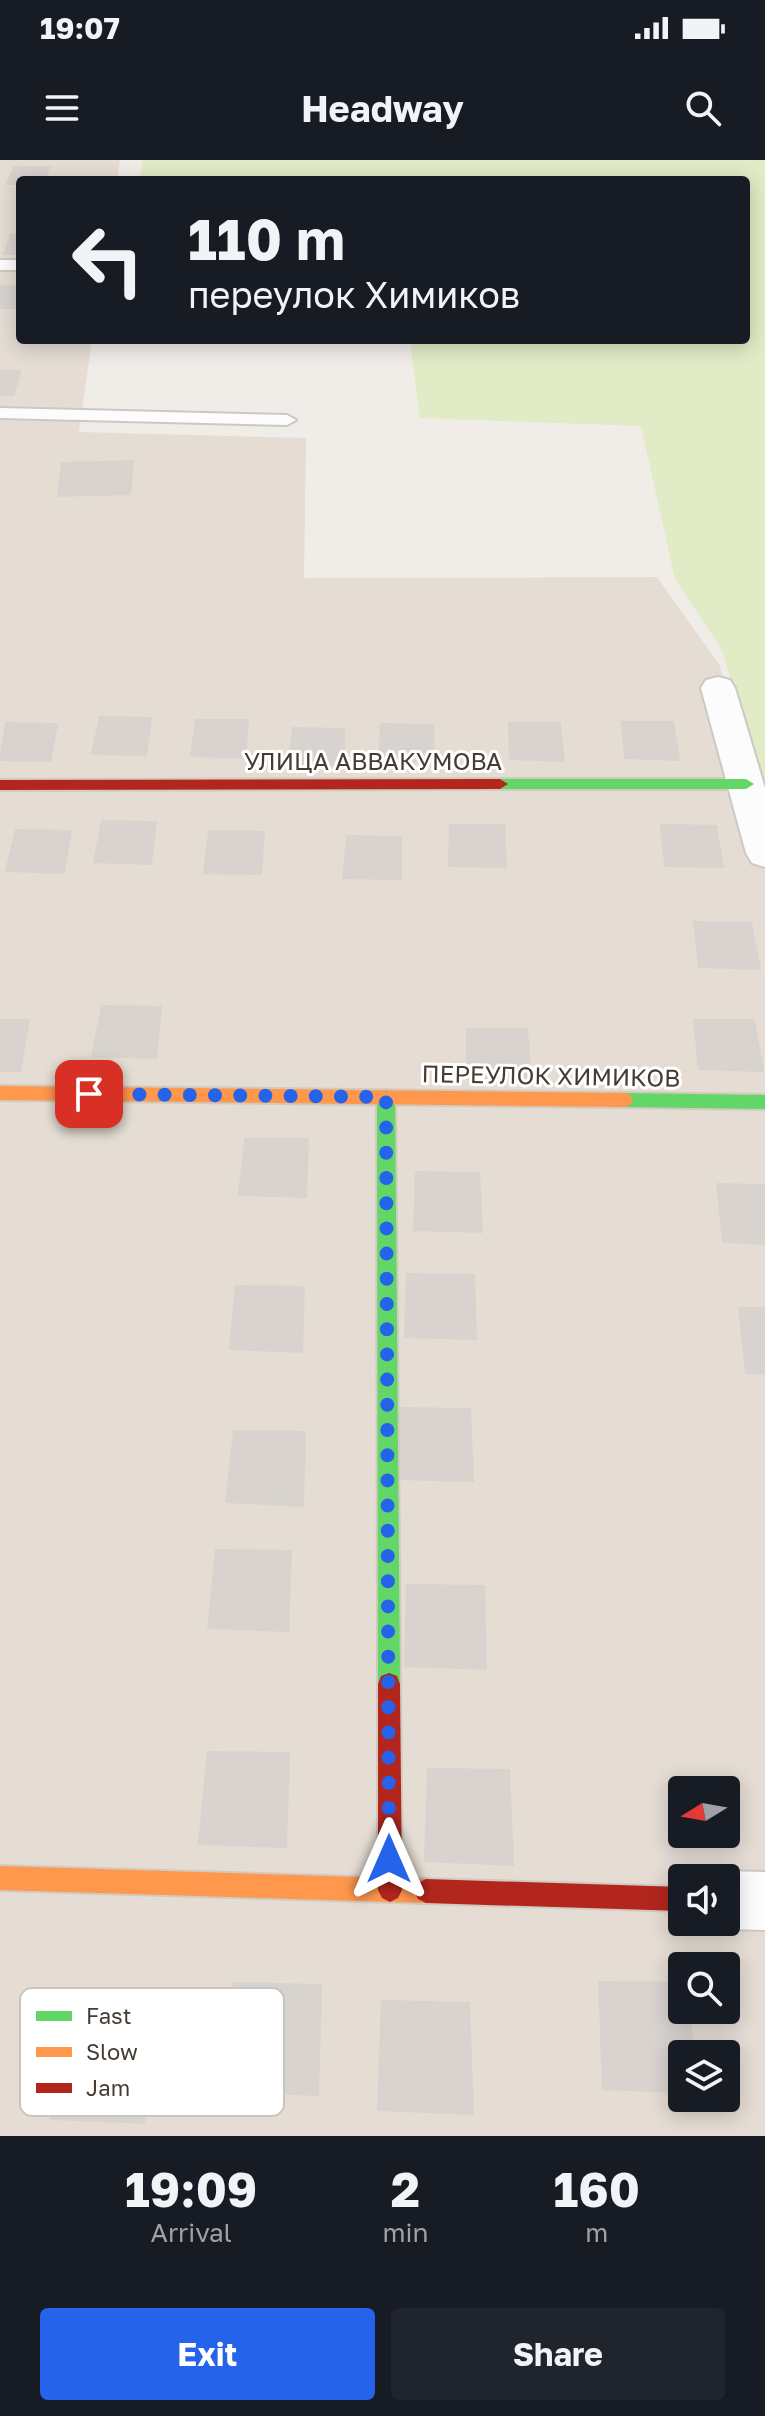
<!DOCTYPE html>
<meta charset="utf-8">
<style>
body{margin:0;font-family:"Golos Text",sans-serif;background:#20242c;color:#f1f3f6;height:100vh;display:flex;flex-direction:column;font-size:30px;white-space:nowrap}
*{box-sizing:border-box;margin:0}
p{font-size:26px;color:#9ea1a6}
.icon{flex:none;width:44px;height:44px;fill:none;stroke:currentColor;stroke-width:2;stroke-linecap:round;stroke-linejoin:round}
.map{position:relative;height:1976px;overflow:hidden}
.panel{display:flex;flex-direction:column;background:#171b24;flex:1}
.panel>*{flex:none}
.banner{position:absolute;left:16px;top:16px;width:734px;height:168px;border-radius:8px;box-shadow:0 4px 20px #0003;background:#171b24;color:#f1f3f6;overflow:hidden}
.needle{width:52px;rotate:259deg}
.buttons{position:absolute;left:668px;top:1616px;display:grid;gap:16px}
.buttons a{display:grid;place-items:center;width:72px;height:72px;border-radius:8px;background:#171b24;box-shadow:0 4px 20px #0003;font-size:40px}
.pin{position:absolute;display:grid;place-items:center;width:68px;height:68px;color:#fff;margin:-34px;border-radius:16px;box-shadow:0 4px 12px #0006}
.me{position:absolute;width:88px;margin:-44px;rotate:0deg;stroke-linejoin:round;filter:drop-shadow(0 0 6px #0008)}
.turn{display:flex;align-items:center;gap:28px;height:168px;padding:0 40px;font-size:36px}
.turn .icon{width:104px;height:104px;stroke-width:2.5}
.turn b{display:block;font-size:56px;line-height:68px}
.eta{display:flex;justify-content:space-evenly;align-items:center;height:136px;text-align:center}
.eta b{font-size:48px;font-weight:700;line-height:56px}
.cta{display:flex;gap:16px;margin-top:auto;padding:16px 40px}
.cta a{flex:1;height:92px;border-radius:8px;background:#2563eb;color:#fff;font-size:32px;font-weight:700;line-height:92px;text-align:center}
.cta a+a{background:#20242c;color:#f1f3f6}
.status{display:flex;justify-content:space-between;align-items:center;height:56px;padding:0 40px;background:#171b24;direction:ltr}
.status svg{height:22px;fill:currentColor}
header{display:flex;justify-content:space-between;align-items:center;height:104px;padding:0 40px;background:#171b24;font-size:36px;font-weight:700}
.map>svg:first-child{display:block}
.residential{fill:#e5ddd4;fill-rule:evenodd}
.green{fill:#e1ebc5}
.building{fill:#d8d3cf;stroke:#d8d3cd;stroke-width:2}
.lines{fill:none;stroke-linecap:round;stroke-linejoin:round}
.lane-casing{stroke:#ccc8c4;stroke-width:4}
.street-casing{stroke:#ccc8c4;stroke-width:4}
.fast-casing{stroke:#d1cabf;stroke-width:4}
.slow-casing{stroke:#d1cabf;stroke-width:4}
.jam-casing{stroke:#d1cabf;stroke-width:4}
.lane{fill:#fdfcfc;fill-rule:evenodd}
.street{fill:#fdfcfc;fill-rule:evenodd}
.fast{fill:#63d668;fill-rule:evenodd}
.slow{fill:#ff974d;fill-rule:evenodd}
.jam{fill:#b3261e;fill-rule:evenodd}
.route{stroke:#2563eb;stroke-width:14;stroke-dasharray:0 25.2}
.labels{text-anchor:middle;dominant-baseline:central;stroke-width:6;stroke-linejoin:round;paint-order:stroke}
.street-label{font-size:24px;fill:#463c33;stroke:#fff}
.key{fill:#fff;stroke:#c8c4c2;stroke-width:2}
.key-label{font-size:22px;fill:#463c33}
</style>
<div class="status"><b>19:07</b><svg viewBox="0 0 49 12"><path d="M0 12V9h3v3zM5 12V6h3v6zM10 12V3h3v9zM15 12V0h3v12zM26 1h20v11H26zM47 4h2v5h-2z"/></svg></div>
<header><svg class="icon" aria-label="menu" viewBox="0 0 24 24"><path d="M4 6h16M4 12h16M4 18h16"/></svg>Headway<svg class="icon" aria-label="search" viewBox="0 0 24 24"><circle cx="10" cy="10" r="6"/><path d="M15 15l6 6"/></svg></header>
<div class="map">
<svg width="765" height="1976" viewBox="0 0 765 1976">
<rect width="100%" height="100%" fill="#f0ece8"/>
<!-- residential -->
<path class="residential" d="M 0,0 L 120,0 L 117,20 L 20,20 L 20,180 L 92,180 L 79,272 L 306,278 L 304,418 L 657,417 L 719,504 L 765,655 L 765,1976 L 0,1976 ZM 682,1630 L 726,1630 L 726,1674 L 682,1674 ZM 682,1718 L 726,1718 L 726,1762 L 682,1762 ZM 682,1806 L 726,1806 L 726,1850 L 682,1850 ZM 682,1894 L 726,1894 L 726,1938 L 682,1938 Z"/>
<!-- green -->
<path class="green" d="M 143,0 L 765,0 L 765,621 L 721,488 L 675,419 L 641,266 L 420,258 L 410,180 L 746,180 L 746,20 L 139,20 Z"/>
<!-- building -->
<path class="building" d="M 14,7 L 49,7 L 45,20 L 20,20 L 20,24 L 7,24 Z
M 11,74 L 20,74 L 20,94 L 4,94 Z
M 0,126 L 20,127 L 20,148 L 0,148 Z
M 0,211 L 20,211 L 14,235 L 0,235 Z
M 133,301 L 130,334 L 58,336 L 62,303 Z
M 100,557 L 151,558 L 146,595 L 92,594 Z
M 196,560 L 248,560 L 245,598 L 191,596 Z
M 622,562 L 673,562 L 679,600 L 625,598 Z
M 6,563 L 57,564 L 50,601 L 0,600 Z
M 509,563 L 560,563 L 564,601 L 510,599 Z
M 381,564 L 433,565 L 434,602 L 379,601 Z
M 293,568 L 344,569 L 344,606 L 289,605 Z
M 102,661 L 156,662 L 151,704 L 94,702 Z
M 450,665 L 504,665 L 506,707 L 449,706 Z
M 661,665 L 716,666 L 723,707 L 665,706 Z
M 16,670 L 71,671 L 64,713 L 6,711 Z
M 209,671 L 264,672 L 261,714 L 204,713 Z
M 347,676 L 401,677 L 401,719 L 343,718 Z
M 694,762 L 751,763 L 760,809 L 699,807 Z
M 102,846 L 161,847 L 156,898 L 92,896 Z
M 0,860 L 29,860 L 20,911 L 0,911 Z
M 694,860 L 754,860 L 763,911 L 699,909 Z
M 467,869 L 527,869 L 531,921 L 467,919 Z
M 245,979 L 308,979 L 306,1037 L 239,1035 Z
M 416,1012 L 479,1013 L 482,1072 L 414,1070 Z
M 717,1024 L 765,1025 L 765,1084 L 723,1082 Z
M 407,1114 L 474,1115 L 476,1179 L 405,1177 Z
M 236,1126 L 304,1127 L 302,1192 L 230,1189 Z
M 739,1148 L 765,1148 L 765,1213 L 746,1213 Z
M 399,1248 L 470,1249 L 473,1321 L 397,1319 Z
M 234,1271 L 305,1272 L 303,1346 L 226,1342 Z
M 216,1390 L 291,1391 L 288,1471 L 208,1468 Z
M 407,1425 L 484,1426 L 486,1509 L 405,1506 Z
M 208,1592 L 289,1593 L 286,1687 L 199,1684 Z
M 428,1609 L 509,1610 L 513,1705 L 425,1701 Z
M 599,1822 L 682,1823 L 682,1850 L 689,1850 L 694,1894 L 682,1894 L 682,1932 L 603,1929 Z
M 234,1823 L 321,1825 L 318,1935 L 224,1931 Z
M 382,1841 L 469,1843 L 473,1954 L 378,1950 Z
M 65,1849 L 153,1851 L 144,1963 L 50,1959 Z"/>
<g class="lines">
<defs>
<path id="lane" d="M 0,100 L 20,100 L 20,110 L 0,110 Z
M 0,248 L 287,255 L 296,260 L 287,265 L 0,258 Z"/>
<path id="street" d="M 718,517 L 730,520 L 735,528 L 765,628 L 765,707 L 752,703 L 746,693 L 701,528 L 706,520 Z
M 726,1711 L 765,1712 L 765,1770 L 726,1769 L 708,1762 L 726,1762 L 726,1718 L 708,1718 Z"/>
<path id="fast" d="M 500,619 L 746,619 L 754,624 L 746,629 L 500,629 L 492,624 Z
M 386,930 L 392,932 L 395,937 L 400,1524 L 397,1532 L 389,1535 L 381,1532 L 378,1524 L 377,937 L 380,932 Z
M 624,933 L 765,935 L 765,949 L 624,947 L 618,945 L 615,940 L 618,935 Z"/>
<path id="slow" d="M 0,926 L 624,933 L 630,935 L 633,940 L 630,945 L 624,947 L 0,940 Z
M 0,1706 L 426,1719 L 434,1723 L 438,1731 L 434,1739 L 426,1743 L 0,1730 Z"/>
<path id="jam" d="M 500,619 L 508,624 L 500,629 L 0,630 L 0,620 Z
M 389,1513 L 397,1516 L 400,1524 L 402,1730 L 398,1738 L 390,1742 L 382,1738 L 378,1730 L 378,1524 L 381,1516 Z
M 426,1719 L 682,1727 L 682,1751 L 426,1743 L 418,1739 L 414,1731 L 418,1723 Z"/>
</defs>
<!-- lane casing -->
<use href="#lane" class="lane-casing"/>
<!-- street casing -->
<use href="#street" class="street-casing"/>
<!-- fast casing -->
<use href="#fast" class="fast-casing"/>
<!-- slow casing -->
<use href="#slow" class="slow-casing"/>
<!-- jam casing -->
<use href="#jam" class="jam-casing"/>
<!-- lane -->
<use href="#lane" class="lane"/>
<!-- street -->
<use href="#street" class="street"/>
<!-- fast -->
<use href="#fast" class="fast"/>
<!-- slow -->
<use href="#slow" class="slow"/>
<!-- jam -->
<use href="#jam" class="jam"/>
</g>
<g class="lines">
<!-- route -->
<path class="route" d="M 89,934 L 386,937 L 389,1699"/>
</g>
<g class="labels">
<!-- street labels -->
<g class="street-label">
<text x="373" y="600">УЛИЦА АВВАКУМОВА</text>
<text transform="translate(551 915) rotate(1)">ПЕРЕУЛОК ХИМИКОВ</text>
</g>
</g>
<!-- legend -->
<rect x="20" y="1828" width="264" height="128" rx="12" class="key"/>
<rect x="36" y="1851" width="36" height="10" fill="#63d668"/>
<rect x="36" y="1887" width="36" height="10" fill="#ff974d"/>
<rect x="36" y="1923" width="36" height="10" fill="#b3261e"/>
<g class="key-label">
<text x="86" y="1864">Fast</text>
<text x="86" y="1900">Slow</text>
<text x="86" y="1936">Jam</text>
</g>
</svg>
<div class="buttons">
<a><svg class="needle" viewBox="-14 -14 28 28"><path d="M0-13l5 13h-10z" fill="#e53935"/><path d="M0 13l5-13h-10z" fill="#9ea1a6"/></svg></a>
<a><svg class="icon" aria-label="sound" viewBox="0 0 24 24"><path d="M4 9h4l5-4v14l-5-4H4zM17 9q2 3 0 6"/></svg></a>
<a><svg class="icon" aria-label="search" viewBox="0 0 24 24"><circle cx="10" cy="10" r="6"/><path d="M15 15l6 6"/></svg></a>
<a><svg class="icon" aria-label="layers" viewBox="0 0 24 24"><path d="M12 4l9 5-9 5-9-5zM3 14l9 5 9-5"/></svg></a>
</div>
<div class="pin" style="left:89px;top:934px;background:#d93025"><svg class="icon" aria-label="arrive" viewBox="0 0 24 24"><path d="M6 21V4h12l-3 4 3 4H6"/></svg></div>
<svg class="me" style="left:389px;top:1699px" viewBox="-20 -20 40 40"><path d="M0-17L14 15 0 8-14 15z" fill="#2563eb" stroke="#fff" stroke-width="4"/></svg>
<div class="banner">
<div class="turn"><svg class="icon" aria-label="left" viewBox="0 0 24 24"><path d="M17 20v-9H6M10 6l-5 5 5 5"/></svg><div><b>110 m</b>переулок Химиков</div></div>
</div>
</div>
<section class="panel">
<div class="eta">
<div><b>19:09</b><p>Arrival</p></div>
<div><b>2</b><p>min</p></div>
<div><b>160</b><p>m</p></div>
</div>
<div class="cta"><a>Exit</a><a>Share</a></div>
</section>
